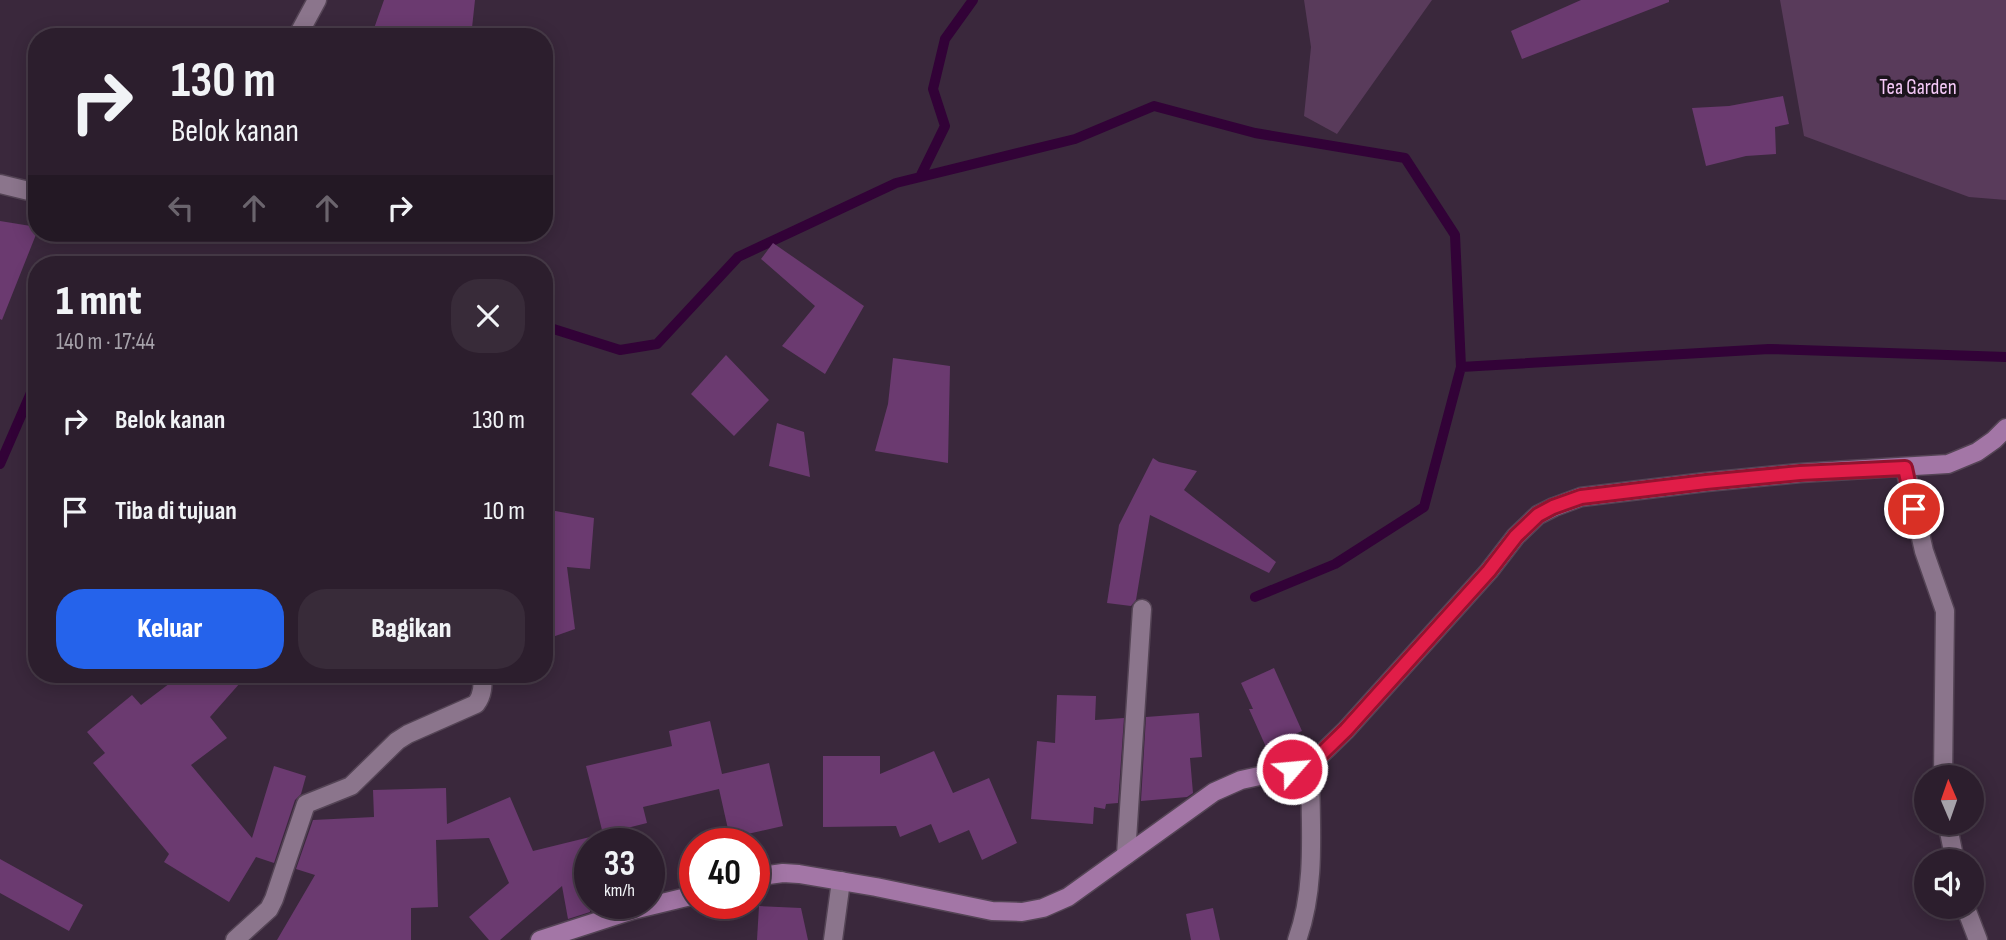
<!DOCTYPE html>
<html lang="id">
<meta charset="utf-8">
<style>
body{margin:0;font-family:"Sofia Sans Condensed",sans-serif;background:#382b39;color:#f1f3f6;height:100vh;display:flex;flex-direction:column;font-size:26px;white-space:nowrap}
*{box-sizing:border-box;margin:0}
p{font-size:23px;color:#a6a2aa}
.icon{flex:none;width:38px;height:38px;fill:none;stroke:currentColor;stroke-width:2;stroke-linecap:round;stroke-linejoin:round}
.map{position:relative;flex:1;overflow:hidden}
.panel{position:absolute;left:28px;top:256px;width:525px;height:427px;display:flex;flex-direction:column;background:#2c1e2d;border-radius:28px;box-shadow:0 4px 18px #0003,0 0 0 2px #483c49}
.panel>*{flex:none}
.banner{position:absolute;left:28px;top:28px;width:525px;height:214px;border-radius:28px;box-shadow:0 4px 18px #0003,0 0 0 2px #483c49;background:#2c1e2d;color:#f1f3f6;overflow:hidden}
.needle{width:46px;rotate:358deg}
.tools{position:absolute;left:1914px;top:765px;display:grid;gap:14px}
.tools a{display:grid;place-items:center;width:70px;height:70px;border-radius:50%;background:#2c1e2d;box-shadow:0 4px 18px #0003,0 0 0 2px #483c49;font-size:35px}
.speed{position:absolute;left:574px;top:828px;display:flex;gap:14px;font-size:35px;font-weight:700;text-align:center}
.speed>*{display:grid;place-content:center;width:91px;height:91px;border-radius:50%;background:#2c1e2d;box-shadow:0 4px 18px #0003,0 0 0 2px #483c49;line-height:1}
.speed small{font-size:18px;font-weight:400}
.speed .limit{border:10px solid #d22;background:#fff;color:#111}
.pin{position:absolute;display:grid;place-items:center;width:60px;height:60px;color:#fff;margin:-30px;border:4px solid #fff;border-radius:50%;box-shadow:0 2px 7px #0007}
.me{position:absolute;width:77px;margin:-38px;rotate:63deg;stroke-linejoin:round;filter:drop-shadow(0 0 5px #0008)}
.turn{display:flex;align-items:center;gap:24px;height:147px;padding:0 28px;font-size:32px}
.turn .icon{width:91px;height:91px;stroke-width:2.5}
.turn b{display:block;font-size:49px;line-height:60px}
.lanes{display:flex;align-items:center;height:66px;padding:0 28px;background:#0003;justify-content:center;gap:35px;direction:ltr}
.lanes .off{opacity:.35}
.round{display:grid;place-items:center;flex:none;width:74px;height:74px;border-radius:28px;background:#382b39}
.overview{display:flex;align-items:center;justify-content:space-between;height:119px;padding:0 28px}
h1{font-size:42px;font-weight:800;line-height:52px}
.button{display:flex;gap:14px;margin-top:auto;padding:14px 28px}
.button a{flex:1;height:80px;border-radius:28px;background:#2563eb;color:#fff;font-size:28px;font-weight:800;line-height:80px;text-align:center}
.button a+a{background:#382b39;color:#f1f3f6}
ul{padding:0;list-style:none}
li{display:flex;align-items:center;gap:21px;height:91px;padding:0 28px}
li div{flex:1}
li b{display:block;font-size:26px}
li em{font-style:normal}
.map>svg:first-child{display:block}
.green{fill:#593b5b}
.lines{fill:none;stroke-linecap:round;stroke-linejoin:round}
.stream{stroke:#320237;stroke-width:10}
.building{fill:#6b3a70}
.street-casing{stroke:#544455;stroke-width:21}
.secondary-casing{stroke:#544455;stroke-width:21}
.street{stroke:#8b758c;stroke-width:18}
.secondary{stroke:#a376a6;stroke-width:18}
.route-casing{stroke:#92132f;stroke-width:18}
.route{stroke:#e11d48;stroke-width:12}
.labels{text-anchor:middle;dominant-baseline:central;stroke-width:7;stroke-linejoin:round;paint-order:stroke}
.park-label{font-size:21px;fill:#f5c9f8;stroke:#1c141d}
</style>
<div class="map">
<svg width="2006" height="940" viewBox="0 0 2006 940">
<rect width="100%" height="100%" fill="#3a283c"/>
<!-- green -->
<path class="green" d="M 1304,0 L 1432,0 L 1337,134 L 1304,116 L 1311,47 Z
M 1780,0 L 2006,0 L 2006,200 L 1969,197 L 1804,136 Z"/>
<g class="lines">
<!-- stream -->
<path class="stream" d="M 920,177 L 945,126 L 933,89 L 945,39 L 973,0
M 544,326 L 620,350 L 657,344 L 738,257 L 896,183 L 1075,139 L 1154,106 L 1255,133 L 1405,158 L 1455,235 L 1461,367 L 1769,349 L 2006,357
M 0,464 L 37,379
M 1255,597 L 1335,564 L 1424,507 L 1461,367"/>
</g>
<!-- building -->
<path class="building" d="M 384,0 L 475,0 L 471,37 L 371,37 Z
M 1581,0 L 1669,0 L 1669,2 L 1522,59 L 1511,31 Z
M 1783,96 L 1789,124 L 1775,127 L 1776,154 L 1746,156 L 1706,166 L 1692,108 L 1729,106 Z
M 0,221 L 37,227 L 37,232 L 2,320 L 0,319 Z
M 773,243 L 864,306 L 825,374 L 782,346 L 815,306 L 761,259 Z
M 726,355 L 769,400 L 734,436 L 691,394 Z
M 893,358 L 950,366 L 948,463 L 875,451 L 888,404 Z
M 777,423 L 804,432 L 810,477 L 769,466 Z
M 1153,458 L 1159,462 L 1197,471 L 1184,490 L 1276,562 L 1269,573 L 1150,515 L 1136,600 L 1131,606 L 1107,603 L 1119,525 Z
M 550,510 L 594,518 L 590,569 L 567,567 L 575,629 L 544,640 L 544,539 L 549,538 Z
M 1274,668 L 1302,731 L 1266,747 L 1249,709 L 1253,709 L 1241,683 Z
M 182,674 L 248,674 L 210,717 L 227,738 L 191,765 L 252,838 L 274,766 L 306,776 L 301,794 L 295,800 L 274,863 L 256,857 L 229,902 L 164,862 L 169,854 L 93,763 L 105,753 L 87,732 L 132,695 L 141,705 Z
M 1057,695 L 1096,696 L 1095,720 L 1124,718 L 1118,803 L 1106,804 L 1105,809 L 1094,807 L 1093,824 L 1031,819 L 1037,741 L 1055,743 Z
M 1199,713 L 1202,757 L 1190,758 L 1193,793 L 1187,797 L 1141,801 L 1146,717 Z
M 710,721 L 722,774 L 769,763 L 783,826 L 730,838 L 719,789 L 643,807 L 647,823 L 603,834 L 586,766 L 672,746 L 669,731 Z
M 934,751 L 953,793 L 989,778 L 1017,843 L 982,860 L 969,830 L 939,843 L 931,824 L 900,837 L 896,826 L 823,827 L 823,756 L 880,756 L 880,774 Z
M 446,788 L 447,824 L 510,797 L 533,851 L 590,837 L 590,912 L 568,919 L 562,886 L 500,940 L 489,940 L 469,917 L 509,883 L 489,838 L 436,840 L 438,907 L 411,908 L 411,940 L 277,940 L 315,875 L 296,869 L 313,820 L 374,817 L 373,790 Z
M 0,859 L 83,905 L 69,931 L 0,893 Z
M 759,906 L 801,908 L 808,940 L 757,940 Z
M 1213,908 L 1220,940 L 1191,940 L 1186,914 Z"/>
<g class="lines">
<defs>
<path id="street" d="M 297,37 L 317,0
M 0,184 L 37,193
M 1905,468 L 1924,551 L 1945,611 L 1943,777
M 1947,822 L 1955,861
M 1126,855 L 1142,609
M 1965,906 L 1978,940
M 235,940 L 269,909 L 274,899 L 306,804 L 351,786 L 397,741 L 408,734 L 476,704 C 483,695 483,685 482,674
M 833,940 L 841,881
M 1297,940 C 1317,885 1310,823 1310,765"/>
<path id="secondary" d="M 754,877 L 783,873 L 799,874 L 876,887 L 992,911 L 1022,912 L 1043,908 L 1068,897 L 1214,792 L 1241,780 L 1310,765 L 1346,730 L 1489,571 L 1516,536 L 1538,515 L 1554,507 L 1581,497 L 1706,482 L 1800,473 L 1948,464 L 1977,452 L 1994,440 L 2006,428
M 540,940 L 633,910 L 695,895"/>
</defs>
<!-- street casing -->
<use href="#street" class="street-casing"/>
<!-- secondary casing -->
<use href="#secondary" class="secondary-casing"/>
<!-- street -->
<use href="#street" class="street"/>
<!-- secondary -->
<use href="#secondary" class="secondary"/>
</g>
<g class="lines">
<defs>
<path id="route" d="M 1292,769 L 1310,765 L 1346,730 L 1489,571 L 1516,536 L 1538,515 L 1553,507 L 1581,497 L 1706,482 L 1800,473 L 1905,468 L 1914,509"/>
</defs>
<!-- route casing -->
<use href="#route" class="route-casing"/>
<!-- route -->
<use href="#route" class="route"/>
</g>
<g class="labels">
<!-- park labels -->
<g class="park-label">
<text x="1918" y="87">Tea Garden</text>
</g>
</g>
</svg>
<div class="tools">
<a><svg class="needle" viewBox="-14 -14 28 28"><path d="M0-13l5 13h-10z" fill="#e53935"/><path d="M0 13l5-13h-10z" fill="#a6a2aa"/></svg></a>
<a><svg class="icon" aria-label="sound" viewBox="0 0 24 24"><path d="M4 9h4l5-4v14l-5-4H4zM17 9q2 3 0 6"/></svg></a>
</div>
<div class="speed"><div>33<small>km/h</small></div><div class="limit">40</div></div>
<div class="pin" style="left:1914px;top:509px;background:#d93025"><svg class="icon" aria-label="arrive" viewBox="0 0 24 24"><path d="M6 21V4h12l-3 4 3 4H6"/></svg></div>
<svg class="me" style="left:1292px;top:769px" viewBox="-20 -20 40 40"><circle r="17" fill="#e11d48" stroke="#fff" stroke-width="3"/><path d="M0-11L8 9 0 5-8 9z" fill="#fff"/></svg>
<div class="banner">
<div class="turn"><svg class="icon" aria-label="right" viewBox="0 0 24 24"><path d="M7 20v-9h11M14 6l5 5-5 5"/></svg><div><b>130 m</b>Belok kanan</div></div>
<div class="lanes"><svg class="icon off" aria-label="left" viewBox="0 0 24 24"><path d="M17 20v-9H6M10 6l-5 5 5 5"/></svg><svg class="icon off" aria-label="ahead" viewBox="0 0 24 24"><path d="M12 20V5M6 11l6-6 6 6"/></svg><svg class="icon off" aria-label="ahead" viewBox="0 0 24 24"><path d="M12 20V5M6 11l6-6 6 6"/></svg><svg class="icon" aria-label="right" viewBox="0 0 24 24"><path d="M7 20v-9h11M14 6l5 5-5 5"/></svg></div>
</div>
<section class="panel">
<div class="overview"><div><h1>1 mnt</h1><p>140 m · 17:44</p></div><a class="round"><svg class="icon" aria-label="close" viewBox="0 0 24 24"><path d="M6 6l12 12M18 6L6 18"/></svg></a></div>
<ul>
<li><svg class="icon" aria-label="right" viewBox="0 0 24 24"><path d="M7 20v-9h11M14 6l5 5-5 5"/></svg><div><b>Belok kanan</b></div><em>130 m</em></li>
<li><svg class="icon" aria-label="arrive" viewBox="0 0 24 24"><path d="M6 21V4h12l-3 4 3 4H6"/></svg><div><b>Tiba di tujuan</b></div><em>10 m</em></li>
</ul>
<div class="button"><a>Keluar</a><a>Bagikan</a></div>
</section>
</div>
